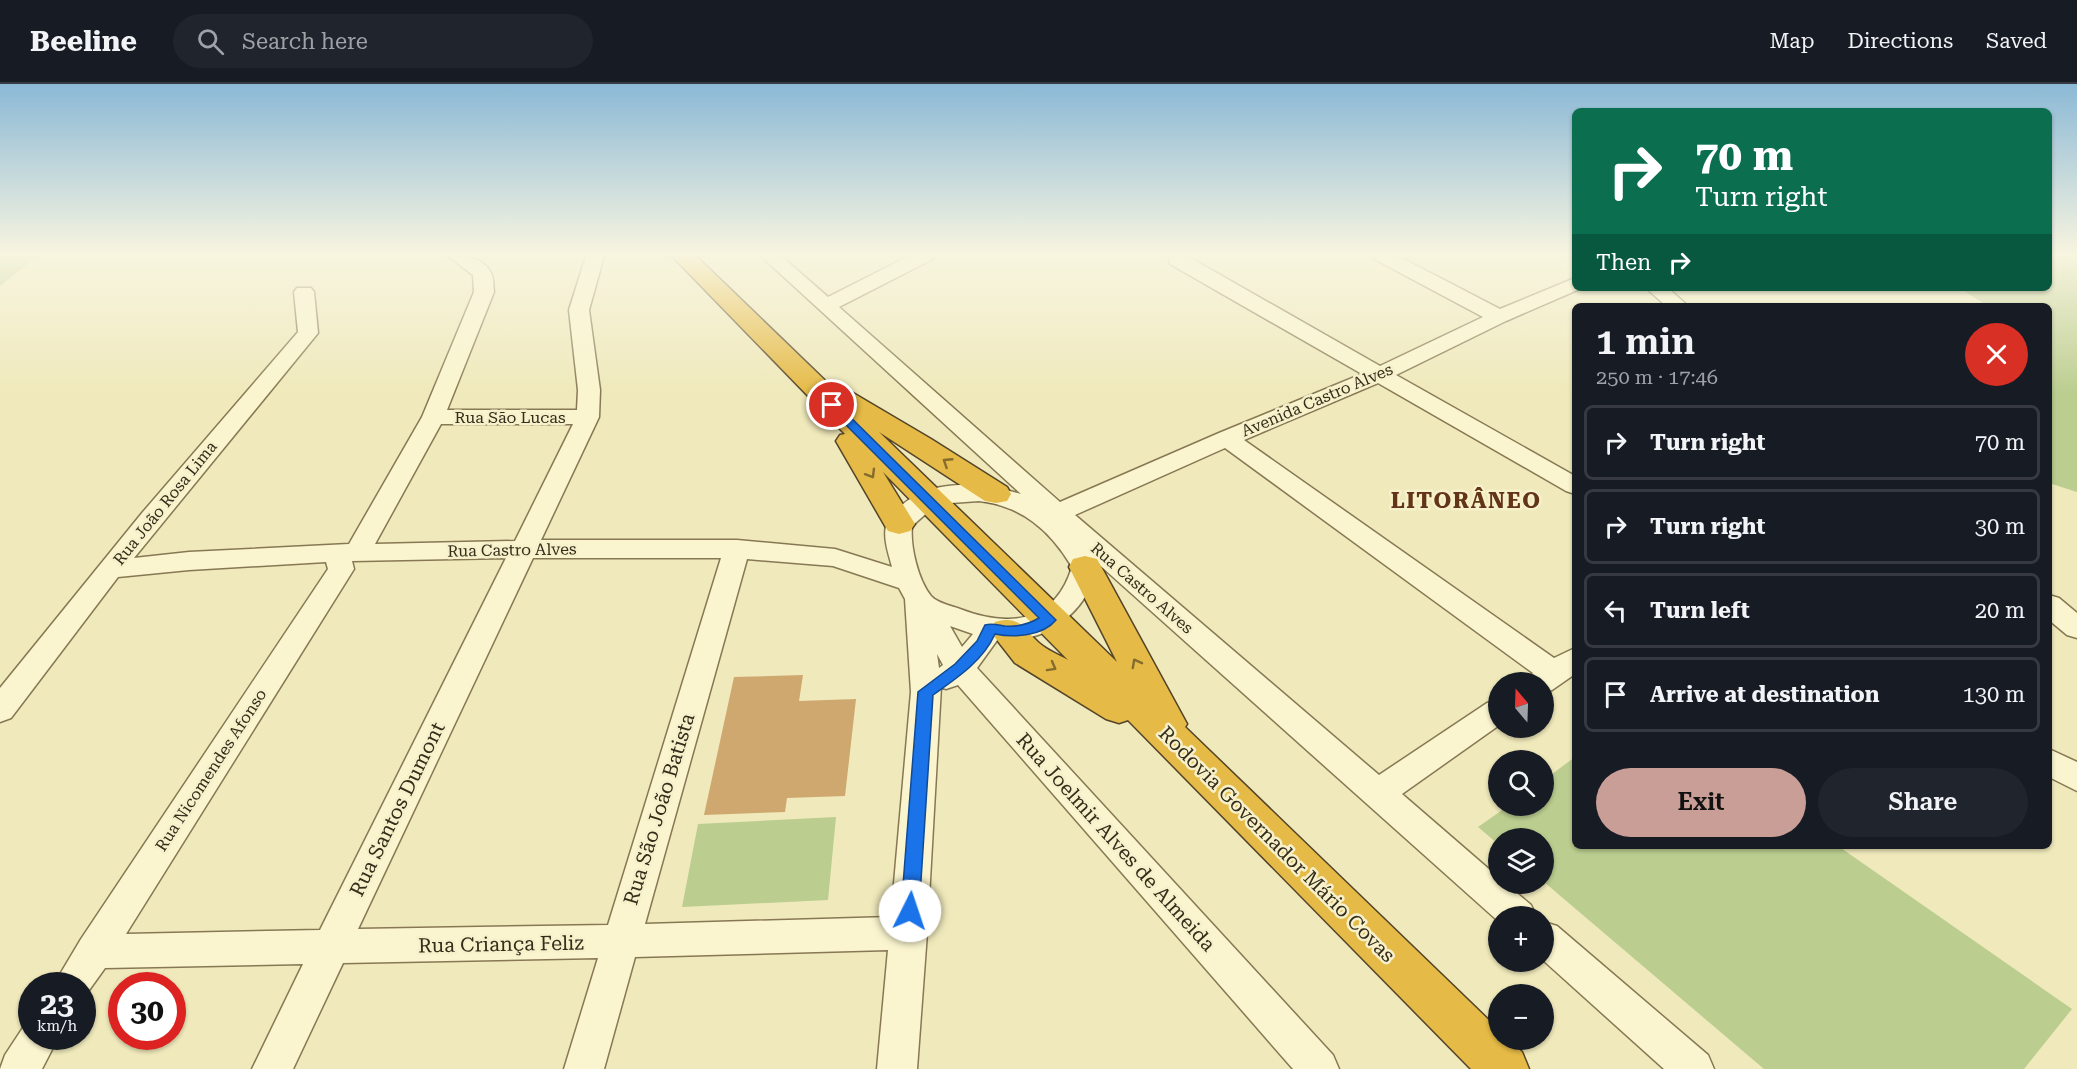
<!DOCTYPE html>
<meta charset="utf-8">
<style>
body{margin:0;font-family:"Roboto Serif",serif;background:#20242c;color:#f1f3f6;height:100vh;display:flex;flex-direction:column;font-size:22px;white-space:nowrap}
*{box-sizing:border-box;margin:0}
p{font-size:20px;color:#9ea1a6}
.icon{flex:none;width:33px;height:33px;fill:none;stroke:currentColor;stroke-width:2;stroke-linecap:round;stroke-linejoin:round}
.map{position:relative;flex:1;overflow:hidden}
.side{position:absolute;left:1572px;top:219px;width:480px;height:546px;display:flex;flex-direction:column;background:#171b24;border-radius:9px;box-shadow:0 2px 4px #0004}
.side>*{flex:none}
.top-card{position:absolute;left:1572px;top:24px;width:480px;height:183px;border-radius:9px;box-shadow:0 2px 4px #0004;background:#0b6e4f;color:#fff;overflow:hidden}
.needle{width:39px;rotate:341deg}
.buttons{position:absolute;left:1488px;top:588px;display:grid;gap:12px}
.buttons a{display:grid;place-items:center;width:66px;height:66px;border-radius:50%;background:#171b24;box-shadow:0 2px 4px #0004;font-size:30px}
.speed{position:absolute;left:18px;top:888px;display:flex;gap:12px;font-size:30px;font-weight:700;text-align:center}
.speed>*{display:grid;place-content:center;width:78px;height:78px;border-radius:50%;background:#171b24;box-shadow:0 2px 4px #0004;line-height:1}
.speed small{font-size:15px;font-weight:400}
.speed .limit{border:9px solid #d22;background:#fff;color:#111}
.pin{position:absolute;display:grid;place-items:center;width:51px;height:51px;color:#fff;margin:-26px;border:3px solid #fff;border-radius:50%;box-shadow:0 2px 6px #0007}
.me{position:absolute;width:66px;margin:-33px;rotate:4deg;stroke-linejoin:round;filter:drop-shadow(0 0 4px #0008)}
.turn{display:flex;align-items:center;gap:21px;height:126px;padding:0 24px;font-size:27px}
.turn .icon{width:78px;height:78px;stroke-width:2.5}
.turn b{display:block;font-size:42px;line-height:51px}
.then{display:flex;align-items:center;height:57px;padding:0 24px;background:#0003;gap:12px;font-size:22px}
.round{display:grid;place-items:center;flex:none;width:63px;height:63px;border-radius:32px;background:#20242c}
.overview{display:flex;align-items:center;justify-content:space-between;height:102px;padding:0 24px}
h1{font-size:36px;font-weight:600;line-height:45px}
.button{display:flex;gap:12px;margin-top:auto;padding:12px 24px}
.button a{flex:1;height:69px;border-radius:36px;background:#c99e97;color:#111;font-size:24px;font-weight:600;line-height:69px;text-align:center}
.button a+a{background:#20242c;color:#f1f3f6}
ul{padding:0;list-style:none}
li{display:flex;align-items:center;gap:18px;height:75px;margin:0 12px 9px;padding:0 12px;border:3px solid #363941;border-radius:9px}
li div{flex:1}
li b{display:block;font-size:22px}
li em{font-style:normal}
header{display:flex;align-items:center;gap:36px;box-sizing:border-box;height:84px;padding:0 30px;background:#171b24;border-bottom:2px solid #363941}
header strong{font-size:28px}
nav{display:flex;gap:33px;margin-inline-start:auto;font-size:21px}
.search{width:420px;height:54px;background:#20242c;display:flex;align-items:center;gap:15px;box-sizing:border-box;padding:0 21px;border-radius:33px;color:#9ea1a6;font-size:22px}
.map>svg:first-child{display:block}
.green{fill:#bbcd8f}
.building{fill:#cfa86f}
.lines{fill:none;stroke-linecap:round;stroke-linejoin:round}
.minor-casing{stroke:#877854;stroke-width:3}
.highway-casing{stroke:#544429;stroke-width:3}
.minor{fill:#faf5ce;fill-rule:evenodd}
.highway{fill:#e5ba46;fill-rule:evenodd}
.oneway{stroke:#846c2e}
.route{fill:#1a73e8;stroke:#114b97;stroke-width:1.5}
.labels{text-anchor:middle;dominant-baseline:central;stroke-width:5;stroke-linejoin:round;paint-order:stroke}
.street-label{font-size:16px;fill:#352c1a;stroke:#f7f1cb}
.near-street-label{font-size:20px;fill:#352c1a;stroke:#f7f1cb}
.district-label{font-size:22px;font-weight:bold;letter-spacing:1.5px;fill:#633518;stroke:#f7f1cb}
</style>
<header>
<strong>Beeline</strong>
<div class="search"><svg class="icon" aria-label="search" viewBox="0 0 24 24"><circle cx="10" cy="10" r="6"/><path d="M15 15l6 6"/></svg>Search here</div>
<nav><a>Map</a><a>Directions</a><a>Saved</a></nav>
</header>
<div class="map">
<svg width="2077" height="985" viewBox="0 0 2077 985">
<rect width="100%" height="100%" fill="#efe9bb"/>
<!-- green -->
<path class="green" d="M 0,172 L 38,172 L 0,202 Z
M 2049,172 L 2077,172 L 2077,408 L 2049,399 L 2049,222 L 1988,222 L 1959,204 L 2049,204 Z
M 1575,673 L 1575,762 L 1838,762 L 2072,925 L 2024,985 L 1764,985 L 1544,798 L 1544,754 L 1498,754 L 1498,760 L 1478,743 L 1508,722 L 1544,722 L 1544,696 Z
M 836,733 L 828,816 L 682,823 L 698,740 Z"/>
<!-- building -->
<path class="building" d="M 803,591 L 799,617 L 856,615 L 845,712 L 787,714 L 785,728 L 704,731 L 734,593 Z"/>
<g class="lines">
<defs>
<path id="minor" d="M 448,172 C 462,172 484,173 491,189 C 494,194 493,202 494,208 L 447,326 L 577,326 L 578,306 L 569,226 L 586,172 L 604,172 L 589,226 L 600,306 L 599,333 L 541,456 L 737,456 L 835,465 L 892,483 C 889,471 883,455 886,442 C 888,435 894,429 899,424 C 930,393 983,399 1021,410 L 761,172 L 781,172 L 828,213 L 909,172 L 933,172 L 931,176 L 839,223 L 1060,418 L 1219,349 L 1362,290 L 1170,180 L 1169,172 L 1187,172 L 1380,282 L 1483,233 L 1376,176 L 1374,172 L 1398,172 L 1500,225 L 1575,194 L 1575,204 L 1582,204 L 1506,237 L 1396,291 L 1575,392 L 1575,410 L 1566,407 L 1378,299 L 1244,356 L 1554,574 L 1575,564 L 1575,590 L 1552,606 L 1544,608 L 1544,598 L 1526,598 L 1533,589 L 1225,364 L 1075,431 L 1379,691 L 1487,619 L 1498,616 L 1498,642 L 1402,710 L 1498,793 L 1498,800 L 1506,800 L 1531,821 L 1536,832 L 1498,832 L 1498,837 L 1094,476 L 1098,483 C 1086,528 1047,561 998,555 L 977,584 L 1333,971 L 1339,985 L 1293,985 L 958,601 L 946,605 L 941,603 L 927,849 L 917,985 L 877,985 L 888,866 L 635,873 L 604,985 L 564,985 L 598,874 L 343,879 L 293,985 L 252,985 L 303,880 L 105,884 L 82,916 L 82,902 L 53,902 L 81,855 L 328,485 L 326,478 L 189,486 L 118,493 L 11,634 L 0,638 L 0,604 L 142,429 L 298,248 L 294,208 L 297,204 L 311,204 L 314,208 L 318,249 L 134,474 L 189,468 L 349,460 L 422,333 L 474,208 L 473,191 ZM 441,340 L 573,340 L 515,457 L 375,460 ZM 979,417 C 1022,422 1050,446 1072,483 C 1055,539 1009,544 960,525 C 952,522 937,519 931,512 C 918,496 910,462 912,442 L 937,420 ZM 506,474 L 320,846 L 126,850 L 354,485 L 352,477 ZM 533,474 L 721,474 L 608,841 L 358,845 ZM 747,475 L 833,482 L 899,504 L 905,515 L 911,608 L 891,833 L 645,840 ZM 950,542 L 973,550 L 962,563 ZM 937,570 L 943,581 L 939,584 Z
M 1646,204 L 1668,204 L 1688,222 L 1666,222 Z
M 2049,511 L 2059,514 L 2077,529 L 2077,554 L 2067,551 L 2049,536 Z
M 2049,665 L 2077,678 L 2077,707 L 2049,693 Z
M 1544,838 L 1557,842 L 1708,971 L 1714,985 L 1664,985 L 1544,877 Z
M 32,937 L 32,952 L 59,952 L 42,985 L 0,985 L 5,971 L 26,939 Z"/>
<path id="highway" d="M 672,172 L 696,172 L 837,308 L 853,309 L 931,355 L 1007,403 L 1011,410 L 1007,417 L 996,419 L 985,417 L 879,348 L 1117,578 L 1069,483 L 1073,475 L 1085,472 L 1097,475 L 1187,640 L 1185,643 L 1498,945 L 1498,956 L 1509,956 L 1522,968 L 1529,985 L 1471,985 L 1128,636 L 1119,639 L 1106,635 L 1015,579 L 990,547 L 995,538 C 1020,531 1022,544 1039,559 C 1047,566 1059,571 1068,576 L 883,388 L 915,440 L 910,447 L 899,450 L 888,447 L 836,357 L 840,351 L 845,350 Z"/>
</defs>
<!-- minor casing -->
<use href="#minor" class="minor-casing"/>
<!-- highway casing -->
<use href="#highway" class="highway-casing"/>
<!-- minor -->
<use href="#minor" class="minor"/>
<!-- highway -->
<use href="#highway" class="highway"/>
</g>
<!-- one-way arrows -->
<defs><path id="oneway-chevron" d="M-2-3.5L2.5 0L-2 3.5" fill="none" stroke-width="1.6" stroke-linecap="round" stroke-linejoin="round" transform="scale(1.5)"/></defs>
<g class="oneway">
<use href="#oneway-chevron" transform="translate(947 378) rotate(-147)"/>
<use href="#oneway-chevron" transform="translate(871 390) rotate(59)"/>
<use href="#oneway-chevron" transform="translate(1136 579) rotate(-118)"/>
<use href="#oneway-chevron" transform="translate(1052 583) rotate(29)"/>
</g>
<!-- sky -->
<linearGradient id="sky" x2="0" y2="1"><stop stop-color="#8bb9d6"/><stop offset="0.55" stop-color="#f8f5e0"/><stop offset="1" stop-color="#f8f5e0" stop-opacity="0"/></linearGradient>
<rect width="2077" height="310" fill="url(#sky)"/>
<!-- route -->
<path class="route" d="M 832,318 L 836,319 L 1056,536 C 1043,552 1014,554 995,550 C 983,577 957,594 933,611 L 919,827 L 916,832 L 910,835 L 904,832 L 901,827 L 918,608 L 955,580 L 977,557 L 985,541 C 992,539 998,541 1005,542 C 1017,543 1029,540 1039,534 L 826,321 Z"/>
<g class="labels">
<!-- street labels -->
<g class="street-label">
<text transform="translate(1317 316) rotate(-23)">Avenida Castro Alves</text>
<text x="510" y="333">Rua São Lucas</text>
<text transform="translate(165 419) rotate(-51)">Rua João Rosa Lima</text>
<text transform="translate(512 466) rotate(-1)">Rua Castro Alves</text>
<text transform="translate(1142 504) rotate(41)">Rua Castro Alves</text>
<text transform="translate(211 686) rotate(-57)">Rua Nicomendes Afonso</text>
</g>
<!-- near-street labels -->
<g class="near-street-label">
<text transform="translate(397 725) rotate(-64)">Rua Santos Dumont</text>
<text transform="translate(659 725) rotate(-73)">Rua São João Batista</text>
<text transform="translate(1116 758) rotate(48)">Rua Joelmir Alves de Almeida</text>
<text transform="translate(1277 760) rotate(45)">Rodovia Governador Mário Covas</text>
<text transform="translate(501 860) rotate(-1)">Rua Criança Feliz</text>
</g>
<!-- district labels -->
<g class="district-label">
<text x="1466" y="416">LITORÂNEO</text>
</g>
</g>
</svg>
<div class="buttons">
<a><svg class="needle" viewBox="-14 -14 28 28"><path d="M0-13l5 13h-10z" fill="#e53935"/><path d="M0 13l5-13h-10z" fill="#9ea1a6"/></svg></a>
<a><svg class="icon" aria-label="search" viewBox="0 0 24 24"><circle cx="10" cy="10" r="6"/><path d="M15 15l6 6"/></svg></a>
<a><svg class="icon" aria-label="layers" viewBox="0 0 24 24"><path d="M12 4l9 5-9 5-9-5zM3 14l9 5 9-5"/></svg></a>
<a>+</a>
<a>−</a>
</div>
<div class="speed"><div>23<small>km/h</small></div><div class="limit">30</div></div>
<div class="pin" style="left:832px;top:321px;background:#d93025"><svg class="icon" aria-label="arrive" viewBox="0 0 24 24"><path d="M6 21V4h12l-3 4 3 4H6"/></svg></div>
<svg class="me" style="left:910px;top:827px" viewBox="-20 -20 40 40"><circle r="19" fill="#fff"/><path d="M0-13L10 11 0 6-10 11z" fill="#1a73e8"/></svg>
<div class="top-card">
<div class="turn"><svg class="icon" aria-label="right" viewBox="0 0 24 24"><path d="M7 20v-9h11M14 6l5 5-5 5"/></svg><div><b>70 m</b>Turn right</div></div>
<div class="then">Then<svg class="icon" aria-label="right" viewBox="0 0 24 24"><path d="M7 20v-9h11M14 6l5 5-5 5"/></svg></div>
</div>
<section class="side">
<div class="overview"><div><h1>1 min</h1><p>250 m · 17:46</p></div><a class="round" style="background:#d93025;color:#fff"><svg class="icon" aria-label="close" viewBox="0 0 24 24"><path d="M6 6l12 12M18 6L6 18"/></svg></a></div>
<ul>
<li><svg class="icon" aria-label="right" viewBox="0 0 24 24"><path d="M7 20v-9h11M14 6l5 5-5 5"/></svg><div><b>Turn right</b></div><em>70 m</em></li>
<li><svg class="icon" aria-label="right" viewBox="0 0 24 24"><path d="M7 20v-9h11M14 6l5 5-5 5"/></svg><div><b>Turn right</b></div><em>30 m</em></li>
<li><svg class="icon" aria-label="left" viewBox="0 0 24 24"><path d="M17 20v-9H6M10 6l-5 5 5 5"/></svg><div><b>Turn left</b></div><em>20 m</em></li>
<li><svg class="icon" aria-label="arrive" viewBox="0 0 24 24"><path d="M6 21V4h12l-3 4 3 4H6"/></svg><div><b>Arrive at destination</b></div><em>130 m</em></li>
</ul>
<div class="button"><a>Exit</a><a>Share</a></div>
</section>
</div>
